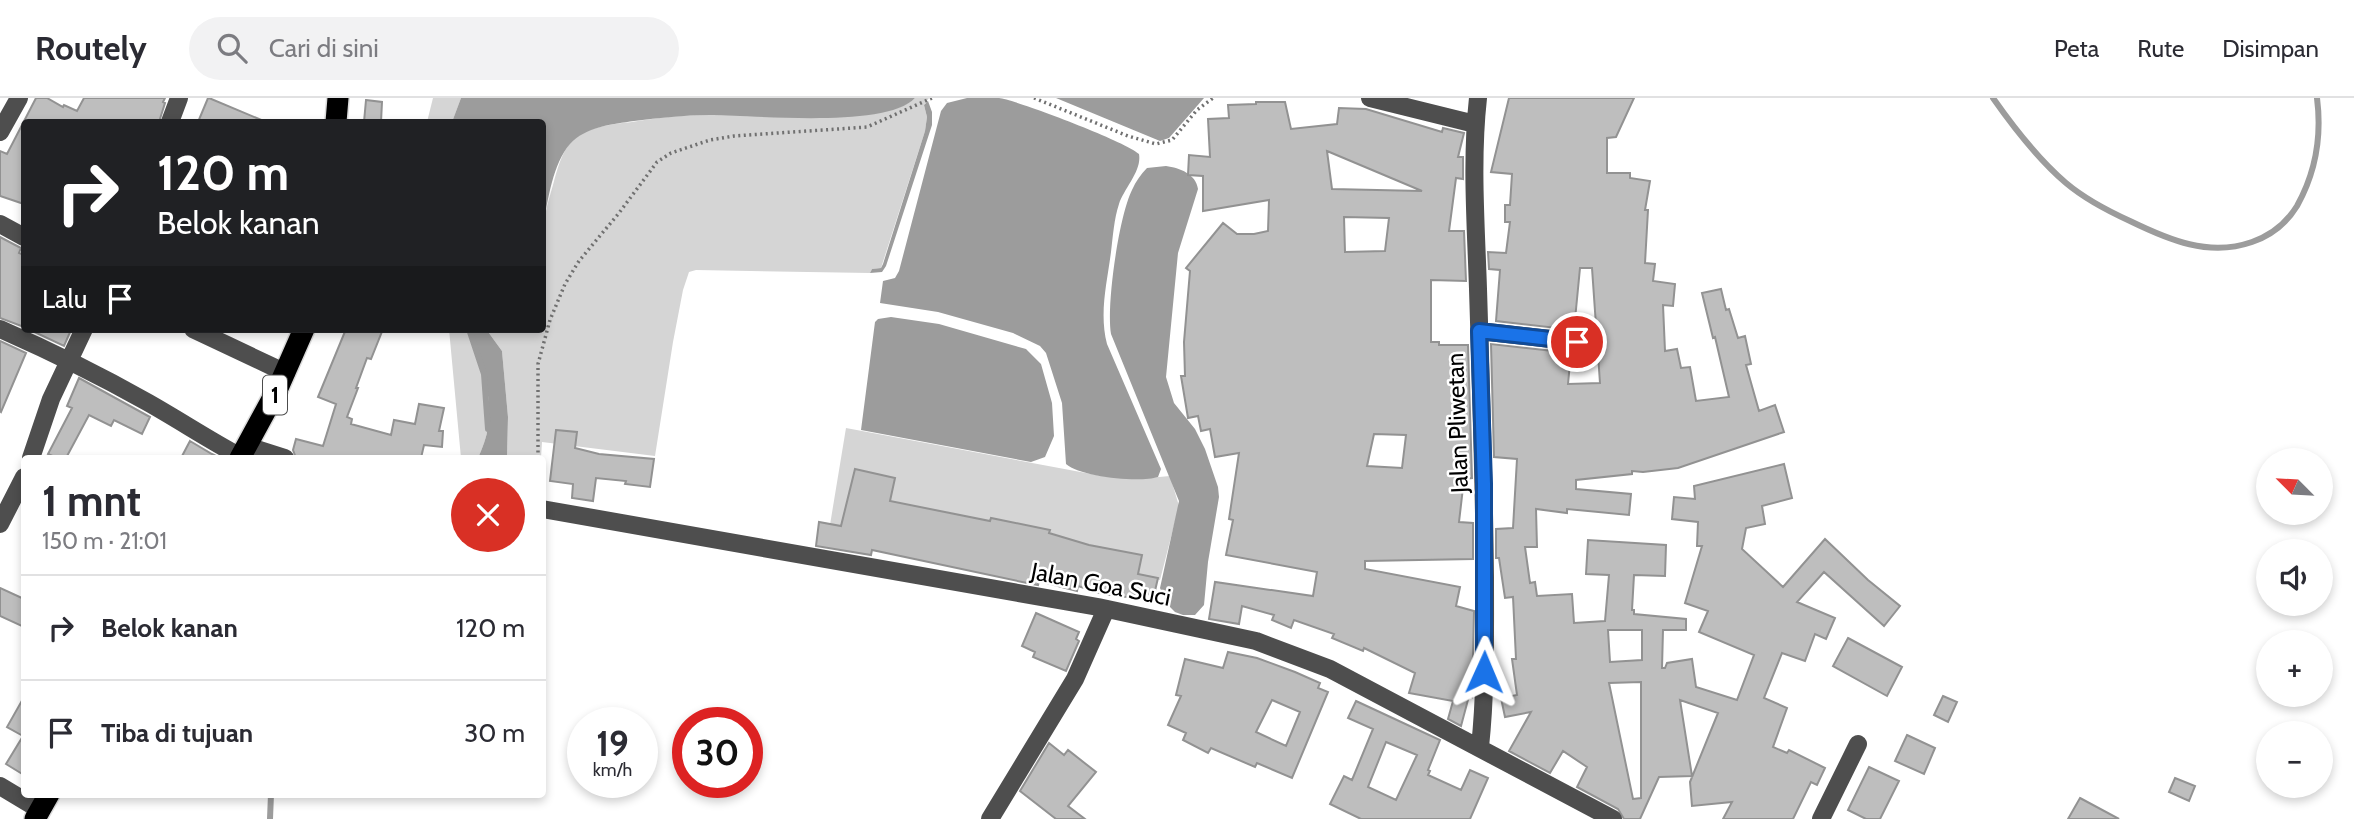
<!DOCTYPE html>
<html lang="id">
<meta charset="utf-8">
<style>
body{margin:0;font-family:Cabin,sans-serif;background:#f2f2f3;color:#2b2b33;height:100vh;display:flex;flex-direction:column;font-size:26px;white-space:nowrap}
*{box-sizing:border-box;margin:0}
p{font-size:23px;color:#7c7c81}
.icon{flex:none;width:38px;height:38px;fill:none;stroke:currentColor;stroke-width:2;stroke-linecap:round;stroke-linejoin:round}
.map{position:relative;flex:1;overflow:hidden}
.sheet{position:absolute;left:21px;top:357px;width:525px;height:343px;display:flex;flex-direction:column;background:#fff;border-radius:7px;box-shadow:0 4px 10px #0003}
.sheet>*{flex:none}
.guide{position:absolute;left:21px;top:21px;width:525px;height:214px;border-radius:7px;box-shadow:0 4px 10px #0003;background:#202124;color:#fff;overflow:hidden}
.needle{width:46px;rotate:294deg}
.tools{position:absolute;left:2256px;top:350px;display:grid;gap:14px}
.tools a{display:grid;place-items:center;width:77px;height:77px;border-radius:50%;background:#fff;box-shadow:0 4px 10px #0003;font-size:35px}
.speed{position:absolute;left:567px;top:609px;display:flex;gap:14px;font-size:35px;font-weight:700;text-align:center}
.speed>*{display:grid;place-content:center;width:91px;height:91px;border-radius:50%;background:#fff;box-shadow:0 4px 10px #0003;line-height:1}
.speed small{font-size:18px;font-weight:400}
.speed .limit{border:10px solid #d22;background:#fff;color:#111}
.pin{position:absolute;display:grid;place-items:center;width:60px;height:60px;color:#fff;margin:-30px;border:4px solid #fff;border-radius:50%;box-shadow:0 2px 7px #0007}
.me{position:absolute;width:77px;margin:-38px;rotate:1deg;stroke-linejoin:round;filter:drop-shadow(0 0 5px #0008)}
.turn{display:flex;align-items:center;gap:24px;height:147px;padding:0 21px;font-size:32px}
.turn .icon{width:91px;height:91px;stroke-width:2.5}
.turn b{display:block;font-size:49px;line-height:60px}
.then{display:flex;align-items:center;height:66px;padding:0 21px;background:#0003;gap:14px;font-size:26px}
.round{display:grid;place-items:center;flex:none;width:74px;height:74px;border-radius:37px;background:#f2f2f3}
.overview{display:flex;align-items:center;justify-content:space-between;height:119px;padding:0 21px}
h1{font-size:42px;font-weight:800;line-height:52px}
ul{padding:0;list-style:none}
li{display:flex;align-items:center;gap:21px;height:105px;padding:0 21px;border-top:2px solid #e1e1e2}
li div{flex:1}
li b{display:block;font-size:26px}
li em{font-style:normal}
header{display:flex;align-items:center;gap:42px;box-sizing:border-box;height:98px;padding:0 35px;background:#fff;border-bottom:2px solid #e1e1e2}
header strong{font-size:33px}
nav{display:flex;gap:38px;margin-inline-start:auto;font-size:24px}
.search{width:490px;height:63px;background:#f2f2f3;display:flex;align-items:center;gap:18px;box-sizing:border-box;padding:0 24px;border-radius:38px;color:#7c7c81;font-size:26px}
.map>svg:first-child{display:block}
.green{fill:#d5d5d5}
.water{fill:#9c9c9c}
.lines{fill:none;stroke-linecap:round;stroke-linejoin:round}
.stream{stroke:#9c9c9c;stroke-width:6}
.building{fill:#bebebe;stroke:#929292;stroke-width:2;fill-rule:evenodd}
.highway-casing{stroke:#dbdbdb;stroke-width:24}
.path{stroke:#707070;stroke-width:3.5;stroke-dasharray:2 3.5;stroke-linecap:butt}
.minor{stroke:#4e4e4e;stroke-width:18}
.highway{stroke:#000;stroke-width:21}
.route-casing{stroke:#114b97;stroke-width:18}
.route{stroke:#1a73e8;stroke-width:12}
.labels{text-anchor:middle;dominant-baseline:central;stroke-width:5;stroke-linejoin:round;paint-order:stroke}
.shield{fill:#fff;stroke:#4c4c4c;stroke-width:2}
.shield-label{font-size:23px;font-weight:bold;fill:#000}
.street-label{font-size:24px;fill:#000;stroke:#fff}
</style>
<header>
<strong>Routely</strong>
<div class="search"><svg class="icon" aria-label="search" viewBox="0 0 24 24"><circle cx="10" cy="10" r="6"/><path d="M15 15l6 6"/></svg>Cari di sini</div>
<nav><a>Peta</a><a>Rute</a><a>Disimpan</a></nav>
</header>
<div class="map">
<svg width="2354" height="721" viewBox="0 0 2354 721">
<rect width="100%" height="100%" fill="#fff"/>
<!-- green -->
<path class="green" d="M 433,0 L 461,0 L 452,24 L 427,24 Z
M 915,0 L 929,0 L 924,7 L 927,19 L 925,33 L 881,170 L 872,171 L 870,175 L 696,172 L 689,174 L 683,192 L 673,244 L 655,358 L 542,344 L 541,360 L 507,360 L 508,319 L 502,253 L 486,231 L 542,231 L 543,158 L 546,154 C 540,130 546,111 553,87 C 557,72 561,55 572,43 C 586,29 612,26 632,24 C 656,20 681,17 706,17 C 748,16 888,29 915,0 Z
M 449,231 L 466,231 C 483,253 492,300 488,328 C 487,339 482,351 478,360 L 461,360 Z
M 846,330 L 1102,378 L 1137,381 L 1170,378 L 1179,408 L 1160,482 L 1115,472 L 1083,462 L 1054,436 L 905,406 L 894,456 L 827,445 Z"/>
<!-- water -->
<path class="water" d="M 461,0 L 915,0 C 886,31 753,17 709,17 C 684,17 659,20 634,23 C 613,26 585,29 570,46 C 553,65 548,102 543,127 L 542,24 L 452,24 Z
M 967,0 C 977,0 989,0 999,0 C 1017,2 1129,45 1139,56 C 1142,73 1124,90 1119,106 C 1114,121 1113,138 1111,154 C 1107,185 1099,215 1107,246 L 1161,371 L 1158,379 C 1139,385 1081,379 1066,366 L 1062,305 L 1046,255 L 1040,248 L 1013,235 L 938,214 L 880,205 L 883,183 L 895,180 L 899,173 L 941,13 L 947,5 Z
M 1056,0 L 1204,0 L 1169,40 L 1160,43 Z
M 928,3 L 932,14 L 932,27 L 886,168 L 882,174 L 870,175 L 872,171 L 881,170 L 883,166 L 925,33 L 927,19 L 924,7 Z
M 1166,68 C 1180,70 1196,76 1198,91 L 1178,155 L 1166,279 L 1174,305 L 1195,331 L 1205,351 L 1218,389 L 1219,399 L 1208,464 L 1204,507 L 1195,517 L 1183,517 L 1175,514 L 1167,506 L 1160,490 L 1179,403 L 1111,236 C 1106,207 1119,118 1132,92 C 1136,83 1141,76 1147,70 Z
M 891,219 L 939,226 L 1026,251 L 1041,266 L 1052,305 L 1054,338 L 1045,359 L 1031,364 L 861,332 L 875,224 L 878,221 Z
M 466,231 L 486,231 L 502,253 L 508,319 L 507,360 L 478,360 C 482,351 487,339 488,328 C 492,300 483,253 466,231 Z"/>
<g class="lines">
<!-- stream -->
<path class="stream" d="M 1993,0 C 2014,30 2038,61 2066,85 C 2085,101 2108,113 2130,123 C 2169,142 2209,159 2252,144 C 2272,137 2286,126 2297,108 C 2316,74 2322,39 2317,0
M 469,231 L 484,276 L 488,331
M 270,721 L 271,696"/>
</g>
<!-- building -->
<path class="building" d="M 36,0 L 47,0 L 63,9 L 64,7 L 77,13 L 84,0 L 165,0 L 163,4 L 165,5 L 159,24 L 24,24 L 24,106 L 0,98 L 0,53 L 7,56 Z
M 208,0 L 209,0 L 266,24 L 198,24 Z
M 1509,0 L 1634,0 L 1616,39 L 1607,40 L 1607,75 L 1630,75 L 1630,80 L 1650,83 L 1645,112 L 1648,112 L 1645,165 L 1655,166 L 1653,183 L 1675,186 L 1673,208 L 1663,207 L 1665,253 L 1677,251 L 1681,270 L 1690,269 L 1696,303 L 1729,299 L 1715,239 L 1713,240 L 1702,195 L 1721,191 L 1726,212 L 1729,211 L 1738,240 L 1745,238 L 1751,266 L 1746,267 L 1759,313 L 1775,307 L 1784,334 L 1678,370 L 1643,374 L 1632,373 L 1632,376 L 1576,382 L 1576,391 L 1631,396 L 1629,417 L 1567,411 L 1567,415 L 1536,411 L 1537,449 L 1525,449 L 1530,485 L 1535,484 L 1537,498 L 1572,496 L 1574,525 L 1605,523 L 1609,477 L 1586,476 L 1588,442 L 1666,447 L 1665,478 L 1634,477 L 1632,512 L 1634,512 L 1634,516 L 1686,521 L 1686,532 L 1663,532 L 1662,570 L 1665,570 L 1667,565 L 1692,561 L 1696,589 L 1737,602 L 1754,557 L 1699,534 L 1708,513 L 1685,505 L 1702,448 L 1697,448 L 1698,424 L 1672,421 L 1674,399 L 1695,401 L 1694,388 L 1784,366 L 1792,400 L 1762,408 L 1765,426 L 1746,430 L 1742,451 L 1783,489 L 1825,441 L 1868,482 L 1900,508 L 1884,528 L 1824,474 L 1797,504 L 1835,520 L 1826,541 L 1815,536 L 1805,563 L 1782,555 L 1764,600 L 1787,610 L 1773,649 L 1787,655 L 1789,652 L 1825,670 L 1817,687 L 1811,684 L 1793,721 L 1723,721 L 1732,704 L 1692,708 L 1690,684 L 1718,615 L 1680,602 L 1692,678 L 1659,679 L 1640,721 L 1624,721 L 1618,711 L 1577,689 L 1587,669 L 1563,653 L 1550,675 L 1509,653 L 1531,614 L 1505,619 L 1501,600 L 1517,597 L 1512,561 L 1516,561 L 1513,499 L 1505,500 L 1499,460 L 1496,460 L 1496,431 L 1513,430 L 1517,361 L 1494,359 L 1491,246 L 1571,255 L 1568,286 L 1600,285 L 1592,170 L 1580,170 L 1574,232 L 1496,223 L 1500,172 L 1489,171 L 1488,154 L 1506,155 L 1510,124 L 1505,124 L 1505,107 L 1510,107 L 1512,76 L 1491,74 ZM 1608,532 L 1642,532 L 1642,562 L 1610,564 ZM 1641,584 L 1641,700 L 1633,701 L 1609,585 Z
M 366,2 L 382,4 L 381,24 L 364,24 Z
M 1256,4 L 1285,4 L 1291,31 L 1337,26 L 1339,10 L 1366,11 L 1442,34 L 1443,30 L 1464,35 L 1458,59 L 1463,59 L 1463,81 L 1456,80 L 1449,133 L 1464,133 L 1466,183 L 1431,182 L 1431,244 L 1439,244 L 1439,247 L 1468,247 L 1472,380 L 1464,381 L 1459,424 L 1473,425 L 1473,461 L 1365,463 L 1365,471 L 1460,489 L 1456,508 L 1474,513 L 1472,599 L 1469,598 L 1461,628 L 1448,621 L 1453,603 L 1409,595 L 1415,575 L 1364,550 L 1363,553 L 1332,540 L 1334,536 L 1294,522 L 1291,530 L 1272,522 L 1274,517 L 1242,508 L 1239,526 L 1209,521 L 1215,484 L 1313,498 L 1317,474 L 1226,457 L 1233,422 L 1229,421 L 1239,355 L 1215,359 L 1210,331 L 1201,333 L 1198,318 L 1188,320 L 1181,278 L 1185,278 L 1184,244 L 1190,173 L 1186,170 L 1223,125 L 1237,136 L 1254,136 L 1268,133 L 1269,102 L 1203,113 L 1203,78 L 1188,77 L 1189,57 L 1210,59 L 1208,21 L 1229,20 L 1228,7 L 1256,6 ZM 1327,53 L 1422,93 L 1332,91 ZM 1344,119 L 1389,120 L 1385,153 L 1345,154 ZM 1374,336 L 1406,337 L 1402,370 L 1367,368 Z
M 0,139 L 21,150 L 19,155 L 24,157 L 24,229 L 0,220 Z
M 28,231 L 68,231 L 71,232 L 64,248 Z
M 346,231 L 383,231 L 371,261 L 367,260 L 356,290 L 358,290 L 347,319 L 352,321 L 351,326 L 391,337 L 394,322 L 415,326 L 419,306 L 444,310 L 439,333 L 443,333 L 442,349 L 424,347 L 421,360 L 296,360 L 293,352 L 296,341 L 323,348 L 336,306 L 318,299 Z
M 0,243 L 26,255 L 1,314 L 0,313 Z
M 79,280 L 150,319 L 142,336 L 114,322 L 111,328 L 89,317 L 66,360 L 57,360 L 48,356 L 72,310 L 67,308 Z
M 556,332 L 577,334 L 575,350 L 599,356 L 654,361 L 650,389 L 625,386 L 626,383 L 596,380 L 593,403 L 572,400 L 573,386 L 550,383 Z
M 190,343 L 212,356 L 220,360 L 181,360 Z
M 855,371 L 895,380 L 890,403 L 990,423 L 991,420 L 1050,432 L 1049,435 L 1089,447 L 1142,457 L 1138,476 L 1158,480 L 1154,497 L 1135,494 L 1134,500 L 1103,496 L 1078,488 L 1077,493 L 1039,483 L 1038,487 L 1027,485 L 872,452 L 871,457 L 816,448 L 819,424 L 841,428 Z
M 0,490 L 24,501 L 24,529 L 0,518 Z
M 1036,515 L 1079,534 L 1076,541 L 1079,543 L 1066,573 L 1033,559 L 1035,554 L 1022,548 Z
M 1848,540 L 1902,569 L 1887,598 L 1833,568 Z
M 1228,554 L 1257,560 L 1295,574 L 1320,585 L 1318,590 L 1328,594 L 1292,680 L 1257,665 L 1255,669 L 1211,650 L 1208,655 L 1183,642 L 1186,635 L 1168,627 L 1181,598 L 1176,597 L 1185,561 L 1223,570 ZM 1272,602 L 1300,614 L 1286,648 L 1256,634 Z
M 1943,598 L 1957,604 L 1948,624 L 1934,617 Z
M 24,599 L 24,677 L 6,666 L 23,638 L 7,629 Z
M 1356,603 L 1440,642 L 1428,672 L 1430,673 L 1428,677 L 1461,692 L 1470,672 L 1488,680 L 1470,721 L 1361,721 L 1330,706 L 1344,678 L 1352,682 L 1373,631 L 1348,620 ZM 1386,644 L 1417,657 L 1396,702 L 1368,689 Z
M 1907,637 L 1935,650 L 1924,676 L 1895,663 Z
M 1049,645 L 1064,657 L 1068,652 L 1096,674 L 1068,708 L 1085,721 L 1056,721 L 1020,693 Z
M 1869,669 L 1899,683 L 1880,721 L 1866,721 L 1848,712 Z
M 2175,680 L 2195,688 L 2189,703 L 2169,694 Z
M 2080,700 L 2119,721 L 2068,721 Z"/>
<g class="lines">
<defs>
<path id="highway" d="M 336,24 L 338,0
M 240,360 L 278,290 L 304,231
M 35,721 L 49,696"/>
</defs>
<!-- highway casing -->
<use href="#highway" class="highway-casing"/>
<!-- path -->
<path class="path" d="M 1034,0 L 1128,38 L 1156,46 L 1172,42 L 1197,12 L 1213,0
M 538,360 L 538,266 L 550,222 L 565,186 L 579,163 L 619,115 L 657,64 L 671,55 L 710,42 L 734,38 L 867,29 L 932,0"/>
<!-- minor -->
<path class="minor" d="M 1370,0 L 1475,26
M 1478,0 C 1471,63 1476,128 1478,191 C 1481,287 1484,383 1485,479 C 1485,535 1486,593 1480,649
M 170,24 L 179,0
M 0,34 L 19,0
M 0,126 L 24,139
M 0,231 C 50,253 99,277 147,304 C 179,322 209,342 241,359
M 193,231 L 286,275
M 1479,233 L 1577,244
M 247,348 L 285,360
M 31,360 L 51,301 L 84,231
M 542,411 L 1098,509 L 1256,543 L 1330,571 L 1613,721
M 0,426 L 24,379
M 0,688 L 40,712
M 990,721 L 1075,581 L 1106,511
M 1821,721 L 1858,646"/>
<!-- highway -->
<use href="#highway" class="highway"/>
</g>
<g class="lines">
<defs>
<path id="route" d="M 1484,574 L 1484,386 L 1479,233 L 1577,244"/>
</defs>
<!-- route casing -->
<use href="#route" class="route-casing"/>
<!-- route -->
<use href="#route" class="route"/>
</g>
<g class="labels">
<!-- shield labels -->
<rect class="shield" x="263" y="277.5" width="24" height="39" rx="5"/>
<g class="shield-label">
<text x="275" y="297">1</text>
</g>
<!-- street labels -->
<g class="street-label">
<text transform="translate(1457 325) rotate(-92)">Jalan Pliwetan</text>
<text transform="translate(1101 486) rotate(11)">Jalan Goa Suci</text>
</g>
</g>
</svg>
<div class="tools">
<a><svg class="needle" viewBox="-14 -14 28 28"><path d="M0-13l5 13h-10z" fill="#e53935"/><path d="M0 13l5-13h-10z" fill="#7c7c81"/></svg></a>
<a><svg class="icon" aria-label="sound" viewBox="0 0 24 24"><path d="M4 9h4l5-4v14l-5-4H4zM17 9q2 3 0 6"/></svg></a>
<a>+</a>
<a>−</a>
</div>
<div class="speed"><div>19<small>km/h</small></div><div class="limit">30</div></div>
<div class="pin" style="left:1577px;top:244px;background:#d93025"><svg class="icon" aria-label="arrive" viewBox="0 0 24 24"><path d="M6 21V4h12l-3 4 3 4H6"/></svg></div>
<svg class="me" style="left:1484px;top:574px" viewBox="-20 -20 40 40"><path d="M0-17L14 15 0 8-14 15z" fill="#1a73e8" stroke="#fff" stroke-width="4"/></svg>
<div class="guide">
<div class="turn"><svg class="icon" aria-label="right" viewBox="0 0 24 24"><path d="M7 20v-9h11M14 6l5 5-5 5"/></svg><div><b>120 m</b>Belok kanan</div></div>
<div class="then">Lalu<svg class="icon" aria-label="arrive" viewBox="0 0 24 24"><path d="M6 21V4h12l-3 4 3 4H6"/></svg></div>
</div>
<section class="sheet">
<div class="overview"><div><h1>1 mnt</h1><p>150 m · 21:01</p></div><a class="round" style="background:#d93025;color:#fff"><svg class="icon" aria-label="close" viewBox="0 0 24 24"><path d="M6 6l12 12M18 6L6 18"/></svg></a></div>
<ul>
<li><svg class="icon" aria-label="right" viewBox="0 0 24 24"><path d="M7 20v-9h11M14 6l5 5-5 5"/></svg><div><b>Belok kanan</b></div><em>120 m</em></li>
<li><svg class="icon" aria-label="arrive" viewBox="0 0 24 24"><path d="M6 21V4h12l-3 4 3 4H6"/></svg><div><b>Tiba di tujuan</b></div><em>30 m</em></li>
</ul>
</section>
</div>
